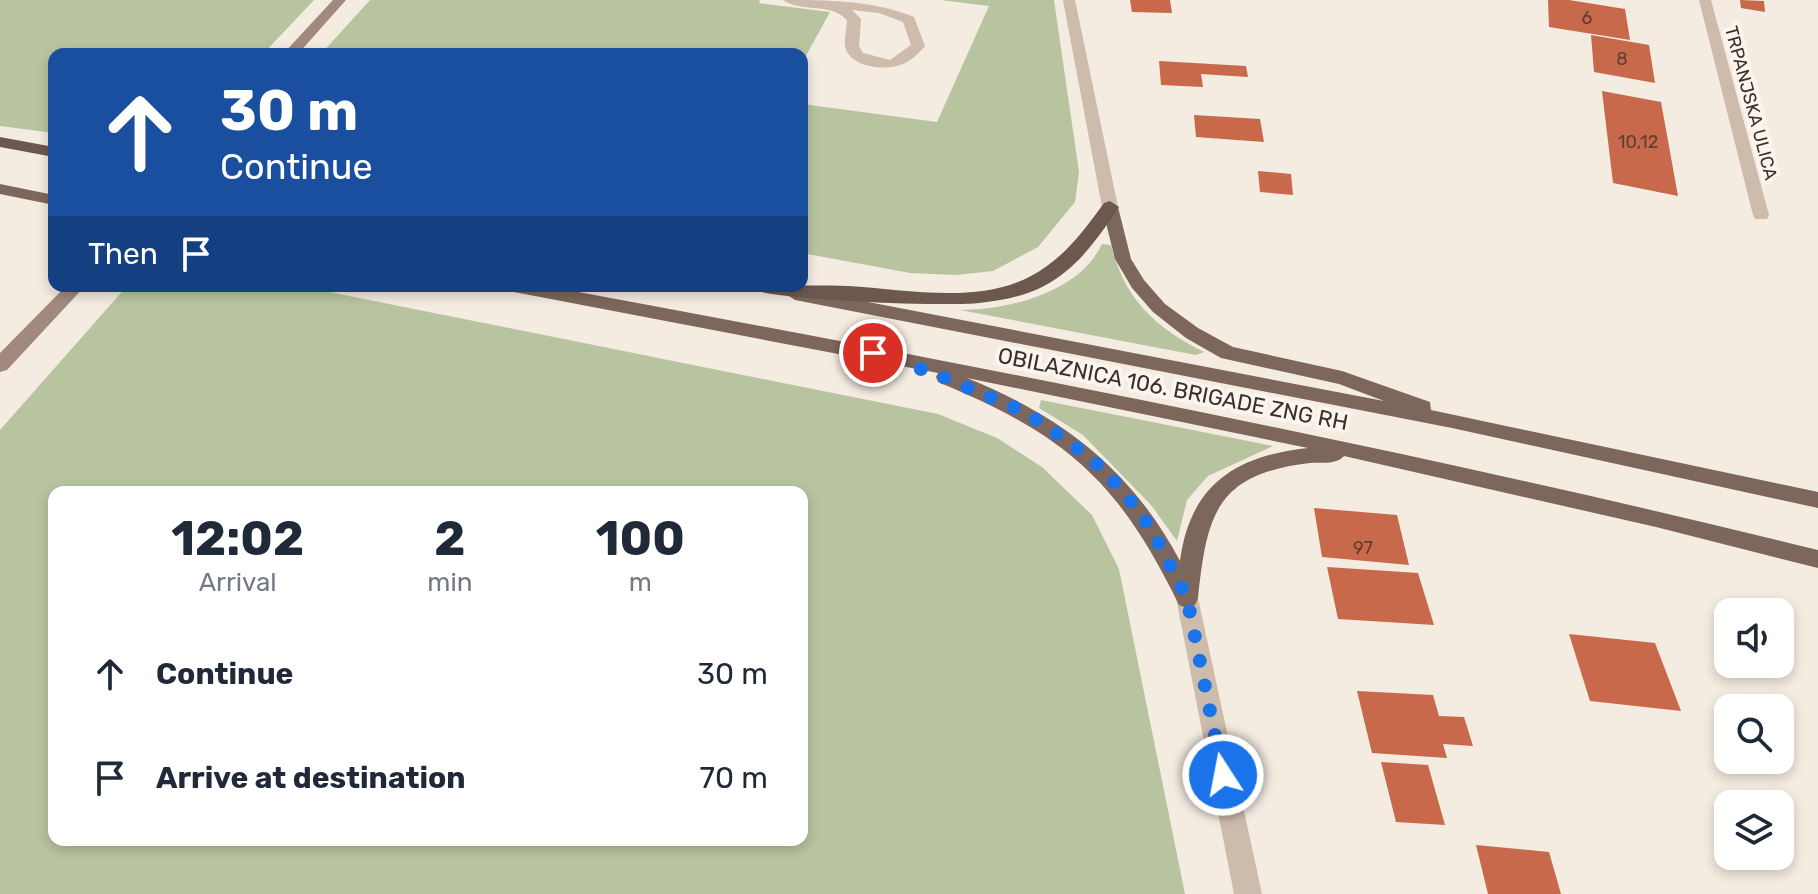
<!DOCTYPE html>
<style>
body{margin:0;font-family:Rubik,sans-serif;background:#f2f2f3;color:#1f2937;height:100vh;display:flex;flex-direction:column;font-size:30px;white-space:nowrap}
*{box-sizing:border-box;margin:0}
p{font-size:26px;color:#747a83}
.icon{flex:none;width:44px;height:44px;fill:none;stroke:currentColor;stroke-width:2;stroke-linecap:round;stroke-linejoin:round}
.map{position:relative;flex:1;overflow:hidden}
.side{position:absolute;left:48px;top:486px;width:760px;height:360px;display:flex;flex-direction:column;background:#fff;border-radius:16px;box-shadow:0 4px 12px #0003}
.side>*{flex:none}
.guide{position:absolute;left:48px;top:48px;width:760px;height:244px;border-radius:16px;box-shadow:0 4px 12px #0003;background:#1a4fa0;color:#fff;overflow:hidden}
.controls{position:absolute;left:1714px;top:598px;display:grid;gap:16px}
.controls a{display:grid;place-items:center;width:80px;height:80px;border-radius:16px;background:#fff;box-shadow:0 4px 12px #0003;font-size:40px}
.pin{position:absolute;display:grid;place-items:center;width:68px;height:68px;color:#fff;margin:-34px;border:4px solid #fff;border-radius:50%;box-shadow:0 2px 8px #0007}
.me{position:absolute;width:88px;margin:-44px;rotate:349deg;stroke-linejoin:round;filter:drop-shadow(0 0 6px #0008)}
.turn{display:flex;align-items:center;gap:28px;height:168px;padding:0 40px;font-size:36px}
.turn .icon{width:104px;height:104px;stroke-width:2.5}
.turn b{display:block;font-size:56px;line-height:68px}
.then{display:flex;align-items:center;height:76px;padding:0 40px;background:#0003;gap:16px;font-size:30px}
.eta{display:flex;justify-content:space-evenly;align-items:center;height:136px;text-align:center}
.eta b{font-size:48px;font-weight:700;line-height:56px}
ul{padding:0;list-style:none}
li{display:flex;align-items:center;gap:24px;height:104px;padding:0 40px}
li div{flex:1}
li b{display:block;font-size:30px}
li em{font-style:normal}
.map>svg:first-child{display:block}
.green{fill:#b8c4a0;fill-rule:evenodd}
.building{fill:#c8694b}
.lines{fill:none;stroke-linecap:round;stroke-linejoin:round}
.service{fill:#cdbbac;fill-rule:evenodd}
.minor{fill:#cdbbac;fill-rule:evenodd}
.secondary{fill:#a18a7d;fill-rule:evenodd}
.primary{fill:#7d675c;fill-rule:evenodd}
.trunk{fill:#6c584f;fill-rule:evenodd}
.route{stroke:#1a73e8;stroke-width:14;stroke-dasharray:0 25.2}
.labels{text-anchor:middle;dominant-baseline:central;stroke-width:8;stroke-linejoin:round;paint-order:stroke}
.number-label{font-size:18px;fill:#5e3e33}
.far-street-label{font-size:18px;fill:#3b302b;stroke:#fbf5ee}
.street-label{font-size:22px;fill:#3b302b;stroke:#fbf5ee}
</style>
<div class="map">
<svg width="1818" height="894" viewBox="0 0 1818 894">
<rect width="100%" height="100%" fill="#f4ebe1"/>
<!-- green -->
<path class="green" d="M 0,0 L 314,0 L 263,54 L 54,54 L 54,133 L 0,126 Z
M 370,0 L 760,0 L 759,3 L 830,12 L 802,63 L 802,54 L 321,54 Z
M 941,0 L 1054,0 L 1079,172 L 1075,202 L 1038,247 L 993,271 L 956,275 L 910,273 L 802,253 L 802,104 L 937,122 L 989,6 Z
M 1102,244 L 1111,245 C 1125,300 1155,327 1204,352 L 1196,355 L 960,310 C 1008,310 1079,293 1102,244 Z
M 127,286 L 299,286 L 938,414 L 997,438 L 1042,467 L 1092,515 L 1119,569 L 1185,894 L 0,894 L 0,430 ZM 54,492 L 802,492 L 802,840 L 54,840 Z
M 1041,400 L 1273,446 L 1208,476 L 1187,500 L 1177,541 L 1151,505 L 1083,435 L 1039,408 Z"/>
<!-- building -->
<path class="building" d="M 1130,0 L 1170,0 L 1172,13 L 1132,12 Z
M 1548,0 L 1569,0 L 1625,9 L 1630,40 L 1549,27 Z
M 1740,0 L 1764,1 L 1765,12 L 1741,8 Z
M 1591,35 L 1649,45 L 1655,83 L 1594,72 Z
M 1159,61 L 1246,66 L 1248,77 L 1201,74 L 1203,87 L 1161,85 Z
M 1602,91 L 1661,102 L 1678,196 L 1613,183 Z
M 1194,115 L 1260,119 L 1264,142 L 1196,137 Z
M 1258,171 L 1291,174 L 1293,195 L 1260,192 Z
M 1314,508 L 1397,515 L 1409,565 L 1322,557 Z
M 1327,567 L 1418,573 L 1434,625 L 1338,619 Z
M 1569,634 L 1655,643 L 1681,711 L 1590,701 Z
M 1357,691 L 1433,695 L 1439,716 L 1464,717 L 1473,746 L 1443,744 L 1447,758 L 1372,753 Z
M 1381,762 L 1428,765 L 1445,825 L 1396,822 Z
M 1476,845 L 1549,852 L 1561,894 L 1488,894 Z"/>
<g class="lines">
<!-- service -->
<path class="service" d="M 783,0 C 827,0 872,0 914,17 L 925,46 C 918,54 910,62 900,65 C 883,71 849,67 845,46 C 844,38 847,27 847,20 C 830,2 802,13 783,0 ZM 852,10 L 879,13 L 903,22 L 911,45 L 890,60 L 863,53 L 859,46 L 861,19 Z"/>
<!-- minor -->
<path class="minor" d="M 1063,0 L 1075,0 L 1118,207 L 1110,212 L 1102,207 Z
M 1699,0 L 1711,0 L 1769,215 L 1767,219 L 1755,219 L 1753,215 Z
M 1187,588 L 1195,591 L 1198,598 L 1262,894 L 1234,894 L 1176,598 L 1179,591 Z"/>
<!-- secondary -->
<path class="secondary" d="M 333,0 L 346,0 L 298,54 L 283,54 Z
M 66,286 L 85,286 L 7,370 L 0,372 L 0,353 Z"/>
<!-- primary -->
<path class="primary" d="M 0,184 L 54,195 L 54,205 L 0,194 Z
M 1110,202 L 1118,207 L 1131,259 L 1144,280 L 1165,304 L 1198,328 L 1233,347 L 1342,371 L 1430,402 L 1431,410 L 1818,492 L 1818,508 L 1452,428 L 795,300 L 786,294 L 795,288 L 1384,401 L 1339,384 L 1221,358 L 1186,338 L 1153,312 L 1132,288 L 1115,259 L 1102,207 Z
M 505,286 L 546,286 C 972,365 1397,446 1818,550 L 1818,568 L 1656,527 L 1344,456 C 1336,465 1322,462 1310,463 C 1216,474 1207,514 1198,598 L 1195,605 L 1187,608 L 1179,605 C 1118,480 1066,435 938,382 L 936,377 L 938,373 L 514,292 ZM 967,378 L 1308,448 C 1235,456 1190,485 1180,561 C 1131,469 1063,417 967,378 Z"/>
<!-- trunk -->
<path class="trunk" d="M 0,137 L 54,147 L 54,157 L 0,147 Z
M 1110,201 L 1119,207 C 1098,238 1078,268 1044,286 C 1025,296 1001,301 979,303 C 952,307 755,300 744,286 C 781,286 812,285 848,286 C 905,289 977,305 1031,276 C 1063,259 1083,232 1104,203 Z"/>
</g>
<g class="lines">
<!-- route -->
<path class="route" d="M 873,353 L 936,374 L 1025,412 L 1090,457 L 1123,491 L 1150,527 L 1187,598 L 1223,775"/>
</g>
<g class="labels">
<!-- number labels -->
<g class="number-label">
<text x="1587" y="18">6</text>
<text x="1622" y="59">8</text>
<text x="1638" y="142">10,12</text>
<text x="1363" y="548">97</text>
</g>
<!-- far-street labels -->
<g class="far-street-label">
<text transform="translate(1751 103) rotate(75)">TRPANJSKA ULICA</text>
</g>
<!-- street labels -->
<g class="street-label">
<text transform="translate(1173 389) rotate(11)">OBILAZNICA 106. BRIGADE ZNG RH</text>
</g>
</g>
</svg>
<div class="controls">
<a><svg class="icon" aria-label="sound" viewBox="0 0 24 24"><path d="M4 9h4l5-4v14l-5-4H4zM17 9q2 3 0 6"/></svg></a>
<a><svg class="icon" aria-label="search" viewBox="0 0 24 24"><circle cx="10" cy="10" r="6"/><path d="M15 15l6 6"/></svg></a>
<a><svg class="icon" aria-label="layers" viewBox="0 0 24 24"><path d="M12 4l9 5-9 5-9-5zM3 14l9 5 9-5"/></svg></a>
</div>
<div class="pin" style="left:873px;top:353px;background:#d93025"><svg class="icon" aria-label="arrive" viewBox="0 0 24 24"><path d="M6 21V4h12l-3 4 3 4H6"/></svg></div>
<svg class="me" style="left:1223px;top:775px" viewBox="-20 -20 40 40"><circle r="17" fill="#1a73e8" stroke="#fff" stroke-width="3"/><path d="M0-11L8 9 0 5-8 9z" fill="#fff"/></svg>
<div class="guide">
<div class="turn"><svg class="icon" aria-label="ahead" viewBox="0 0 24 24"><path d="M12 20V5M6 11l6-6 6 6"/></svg><div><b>30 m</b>Continue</div></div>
<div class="then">Then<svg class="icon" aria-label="arrive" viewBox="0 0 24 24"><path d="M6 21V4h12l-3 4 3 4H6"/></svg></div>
</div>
<section class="side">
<div class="eta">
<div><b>12:02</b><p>Arrival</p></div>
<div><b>2</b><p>min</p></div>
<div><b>100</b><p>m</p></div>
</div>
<ul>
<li><svg class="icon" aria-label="ahead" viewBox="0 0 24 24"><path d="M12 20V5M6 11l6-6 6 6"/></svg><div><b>Continue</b></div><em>30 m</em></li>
<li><svg class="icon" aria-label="arrive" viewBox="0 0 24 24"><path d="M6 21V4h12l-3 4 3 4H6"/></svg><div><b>Arrive at destination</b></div><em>70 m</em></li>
</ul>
</section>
</div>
